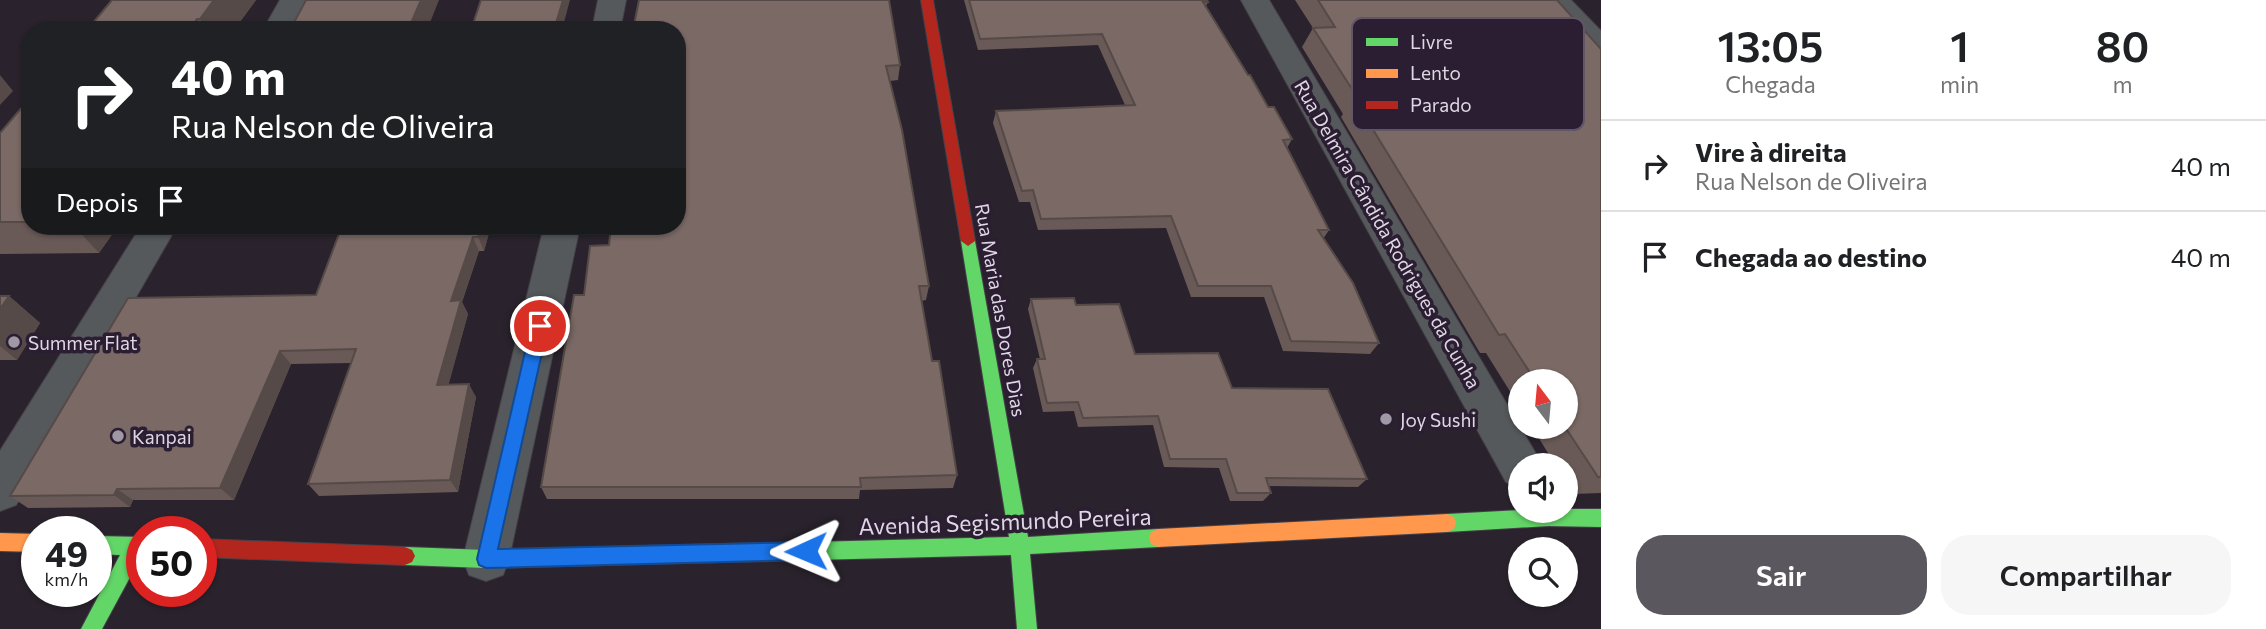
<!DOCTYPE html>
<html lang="pt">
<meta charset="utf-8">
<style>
body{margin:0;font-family:Commissioner,sans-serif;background:#f6f6f6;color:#202124;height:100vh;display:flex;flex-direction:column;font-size:26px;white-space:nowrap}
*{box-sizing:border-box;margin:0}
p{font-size:23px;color:#757577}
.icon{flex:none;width:38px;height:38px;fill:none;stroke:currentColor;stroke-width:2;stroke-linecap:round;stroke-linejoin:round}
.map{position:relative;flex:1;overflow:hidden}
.details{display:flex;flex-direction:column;background:#fff;width:665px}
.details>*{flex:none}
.top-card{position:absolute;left:21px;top:21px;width:665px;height:214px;border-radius:28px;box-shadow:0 2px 5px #0004;background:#202124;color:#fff;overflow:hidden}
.needle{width:46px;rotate:344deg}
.tools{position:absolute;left:1508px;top:369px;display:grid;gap:14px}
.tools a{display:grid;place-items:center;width:70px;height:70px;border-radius:50%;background:#fff;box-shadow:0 2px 5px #0004;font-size:35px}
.speed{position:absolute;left:21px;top:516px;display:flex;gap:14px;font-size:35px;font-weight:700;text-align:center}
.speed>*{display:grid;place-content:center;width:91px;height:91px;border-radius:50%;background:#fff;box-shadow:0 2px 5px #0004;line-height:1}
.speed small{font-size:18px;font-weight:400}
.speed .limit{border:10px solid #d22;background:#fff;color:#111}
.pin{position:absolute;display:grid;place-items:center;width:60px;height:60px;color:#fff;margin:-30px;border:4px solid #fff;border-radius:50%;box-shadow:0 2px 7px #0007}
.me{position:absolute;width:77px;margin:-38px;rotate:269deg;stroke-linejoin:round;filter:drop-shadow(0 0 5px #0008)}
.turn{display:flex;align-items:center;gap:24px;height:147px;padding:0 35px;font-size:32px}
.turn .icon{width:91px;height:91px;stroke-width:2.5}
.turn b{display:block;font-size:49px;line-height:60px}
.then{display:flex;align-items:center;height:66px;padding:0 35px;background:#0003;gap:14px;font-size:26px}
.eta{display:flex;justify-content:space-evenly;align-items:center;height:119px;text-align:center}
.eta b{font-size:42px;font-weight:600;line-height:49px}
.button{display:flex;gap:14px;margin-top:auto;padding:14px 35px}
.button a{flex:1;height:80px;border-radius:28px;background:#5a575e;color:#fff;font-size:28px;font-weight:600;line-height:80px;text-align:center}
.button a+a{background:#f6f6f6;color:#202124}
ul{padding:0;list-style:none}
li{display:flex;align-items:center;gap:21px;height:91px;padding:0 35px;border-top:2px solid #e0e0e0}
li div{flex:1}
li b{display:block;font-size:26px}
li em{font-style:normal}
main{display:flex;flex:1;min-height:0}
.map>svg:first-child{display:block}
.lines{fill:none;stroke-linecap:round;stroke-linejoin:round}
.street-casing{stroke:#464149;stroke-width:2}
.fast-casing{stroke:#464149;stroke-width:2}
.slow-casing{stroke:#464149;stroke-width:2}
.jam-casing{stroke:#464149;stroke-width:2}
.street{fill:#56595b;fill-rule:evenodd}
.fast{fill:#63d668;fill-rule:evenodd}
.slow{fill:#ff974d;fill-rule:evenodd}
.jam{fill:#b3261e;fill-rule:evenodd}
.wall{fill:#695a57}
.shaded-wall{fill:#554a47}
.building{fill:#7a6965;stroke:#554a47;stroke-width:2}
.route{fill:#1a73e8;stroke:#114b97;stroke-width:2}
.poi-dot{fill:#a098a4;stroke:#2b1e32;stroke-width:2.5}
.labels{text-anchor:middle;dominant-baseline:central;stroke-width:7;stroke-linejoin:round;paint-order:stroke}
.street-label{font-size:19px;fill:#dfd7e4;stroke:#2b1e32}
.poi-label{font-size:19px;fill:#dfd7e4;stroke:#2b1e32;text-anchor:start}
.near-street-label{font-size:23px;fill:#dfd7e4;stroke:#2b1e32}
.key{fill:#2b1e32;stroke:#615667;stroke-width:2}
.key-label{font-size:19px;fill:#dfd7e4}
</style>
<main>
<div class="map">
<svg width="1601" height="629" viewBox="0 0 1601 629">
<rect width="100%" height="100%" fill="#2a232d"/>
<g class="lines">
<defs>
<path id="street" d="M 280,0 L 308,0 L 292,30 L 263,30 Z
M 598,0 L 626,0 L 620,30 L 592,30 Z
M 1241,0 L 1269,0 L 1536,454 L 1542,466 L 1521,466 L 1521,487 L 1506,482 Z
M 1542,0 L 1571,0 L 1601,31 L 1601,57 L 1591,54 Z
M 141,226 L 177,226 L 16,505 L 0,511 L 0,451 Z
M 544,226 L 580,226 L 509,559 L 503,575 L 486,581 L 469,575 L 463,559 Z"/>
<path id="fast" d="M 968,236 L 975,241 L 1028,537 L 1158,529 L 1165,532 L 1167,538 L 1165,544 L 1158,547 L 1030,554 L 1037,629 L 1017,629 L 1011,555 L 486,568 L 405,565 L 398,562 L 395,556 L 398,550 L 405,547 L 486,550 L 1009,537 L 961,241 Z
M 1566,509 L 1601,509 L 1601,527 L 1549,526 L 1447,532 L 1440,529 L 1438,523 L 1440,517 L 1447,514 L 1521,510 L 1566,511 Z
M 96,536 L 142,537 L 142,555 L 102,629 L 81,629 L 120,555 L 96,554 Z"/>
<path id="slow" d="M 1447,514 L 1454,517 L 1456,523 L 1454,529 L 1447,532 L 1158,547 L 1151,544 L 1149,538 L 1151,532 L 1158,529 Z
M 0,533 L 37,534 L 37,552 L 0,551 Z"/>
<path id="jam" d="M 921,0 L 933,0 L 975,241 L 968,246 L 961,241 Z
M 201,539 L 405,547 L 412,550 L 415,556 L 412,562 L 405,565 L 201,557 Z"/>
</defs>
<!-- street casing -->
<use href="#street" class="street-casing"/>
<!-- fast casing -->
<use href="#fast" class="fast-casing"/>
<!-- slow casing -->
<use href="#slow" class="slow-casing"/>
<!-- jam casing -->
<use href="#jam" class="jam-casing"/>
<!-- street -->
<use href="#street" class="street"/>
<!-- fast -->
<use href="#fast" class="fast"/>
<!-- slow -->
<use href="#slow" class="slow"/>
<!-- jam -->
<use href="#jam" class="jam"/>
</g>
<!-- wall -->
<path class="wall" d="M 256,0 L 234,30 L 87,30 Z
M 964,0 L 1207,0 L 1208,2 L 1206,6 L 1268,107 L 1292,139 L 1287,148 L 1329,230 L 1323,239 L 1379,343 L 1370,354 L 1283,351 L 1264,297 L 1191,297 L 1166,228 L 1038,230 L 1030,202 L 1019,202 L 993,123 L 996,111 L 1125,105 L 1098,45 L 978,50 Z
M 1295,0 L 1557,0 L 1601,49 L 1601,493 L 1573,494 L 1566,483 L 1566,466 L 1556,466 L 1532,427 L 1566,427 L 1566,382 L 1521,382 L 1521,409 L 1486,353 L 1480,353 L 1341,117 L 1343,114 L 1302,47 L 1313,28 Z
M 677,30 L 900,65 L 898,80 L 890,81 L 929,286 L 926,300 L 921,301 L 932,361 L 957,475 L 953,488 L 860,490 L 859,499 L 547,499 L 541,487 L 584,295 L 609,245 Z
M 30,98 L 30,226 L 118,226 L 99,253 L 0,254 L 0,133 Z
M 342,226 L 491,226 L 484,251 L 479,251 L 462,302 L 468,314 L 448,385 L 476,397 L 458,492 L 319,496 L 308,484 L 351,363 L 291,364 L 234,500 L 133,500 L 130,507 L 28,508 L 10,496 L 316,295 Z
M 0,296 L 9,296 L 40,323 L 17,360 L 0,360 Z
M 1031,299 L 1076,305 L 1135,354 L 1232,388 L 1367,479 L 1358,487 L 1268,486 L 1271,493 L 1263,501 L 1230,501 L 1219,468 L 1164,467 L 1153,425 L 1078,427 L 1074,411 L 1043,412 L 1033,368 L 1037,359 L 1040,359 L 1028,309 Z"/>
<!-- shaded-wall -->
<path class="shaded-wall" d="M 214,0 L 256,0 L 234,30 L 206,30 L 200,19 Z
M 421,0 L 439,0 L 427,30 L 408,30 Z
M 563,0 L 570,0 L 562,30 L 554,30 Z
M 197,19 L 203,30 L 189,30 Z
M 0,75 L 13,91 L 0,105 Z
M 74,226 L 118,226 L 99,253 Z
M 481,226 L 491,226 L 484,251 L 478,237 Z
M 473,237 L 479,251 L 462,302 L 468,314 L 445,398 L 437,385 L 451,301 Z
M 9,296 L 40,323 L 17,360 L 0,346 L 0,309 Z
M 280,351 L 291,364 L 234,500 L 220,488 Z
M 469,384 L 476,397 L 458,492 L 450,480 Z
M 117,489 L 133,500 L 130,507 L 114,495 Z"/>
<!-- building -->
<path class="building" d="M 112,0 L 214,0 L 200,19 L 197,19 L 189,30 L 87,30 Z
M 306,0 L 421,0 L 408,30 L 290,30 Z
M 481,0 L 563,0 L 554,30 L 471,30 Z
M 639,0 L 889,0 L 900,65 L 886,66 L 902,130 L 929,286 L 919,286 L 932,361 L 939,361 L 957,475 L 860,478 L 861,487 L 541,487 L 574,295 L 584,295 L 590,246 L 609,245 L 611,226 L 677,226 L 677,30 L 633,30 Z
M 969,0 L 1207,0 L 1208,2 L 1203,2 L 1248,75 L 1250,75 L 1268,107 L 1274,107 L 1292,139 L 1283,140 L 1329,230 L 1318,230 L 1353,283 L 1379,343 L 1291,341 L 1271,286 L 1198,286 L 1171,216 L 1041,219 L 1033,190 L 1022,191 L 996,111 L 1135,105 L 1102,34 L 980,39 Z
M 1318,0 L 1557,0 L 1601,49 L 1601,477 L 1598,477 L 1565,427 L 1566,427 L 1566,382 L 1536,382 L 1505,334 L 1499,335 L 1353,97 L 1357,97 L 1313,28 L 1335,27 Z
M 30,98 L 30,222 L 0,222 L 0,133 Z
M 342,226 L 481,226 L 478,237 L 473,237 L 451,301 L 461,300 L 437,385 L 469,384 L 450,480 L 308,484 L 356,349 L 280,351 L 220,488 L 117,489 L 114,495 L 10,496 L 128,298 L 316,295 Z
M 0,296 L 9,296 L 0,309 Z
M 1074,298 L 1076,305 L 1119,304 L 1135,354 L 1218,353 L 1232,388 L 1328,389 L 1367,479 L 1266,478 L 1271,493 L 1237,493 L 1226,459 L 1170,459 L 1158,416 L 1083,418 L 1078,402 L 1047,403 L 1037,359 L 1045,359 L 1031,299 Z"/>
<!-- route -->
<path class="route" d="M 540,319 L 548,326 L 498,549 L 806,542 L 813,545 L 816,551 L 813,558 L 806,560 L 486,568 L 479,565 L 477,559 L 531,326 Z"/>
<!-- markers -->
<g class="poi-dot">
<circle cx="14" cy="342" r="7"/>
<circle cx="1386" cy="419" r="7"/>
<circle cx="118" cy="436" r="7"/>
</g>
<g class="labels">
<!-- street labels -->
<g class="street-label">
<text transform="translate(1388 234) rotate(60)">Rua Delmira Cândida Rodrigues da Cunha</text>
<text transform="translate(1001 310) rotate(80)">Rua Maria das Dores Dias</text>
</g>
<!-- poi labels -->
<g class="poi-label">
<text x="28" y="342">Summer Flat</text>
<text x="1400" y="419">Joy Sushi</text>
<text x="132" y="436">Kanpai</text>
</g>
<!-- near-street labels -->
<g class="near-street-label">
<text transform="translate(1005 521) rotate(-2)">Avenida Segismundo Pereira</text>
</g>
</g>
<!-- legend -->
<rect x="1352" y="18" width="232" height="112" rx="10" class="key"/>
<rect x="1366" y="38" width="32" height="8" fill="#63d668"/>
<rect x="1366" y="69" width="32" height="9" fill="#ff974d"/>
<rect x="1366" y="101" width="32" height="8" fill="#b3261e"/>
<g class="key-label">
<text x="1410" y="49">Livre</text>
<text x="1410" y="80">Lento</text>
<text x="1410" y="112">Parado</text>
</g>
</svg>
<div class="tools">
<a><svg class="needle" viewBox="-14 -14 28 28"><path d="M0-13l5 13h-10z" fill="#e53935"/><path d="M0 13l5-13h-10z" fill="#757577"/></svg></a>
<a><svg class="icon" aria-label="sound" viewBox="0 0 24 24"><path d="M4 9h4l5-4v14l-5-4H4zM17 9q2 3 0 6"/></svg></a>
<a><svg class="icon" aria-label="search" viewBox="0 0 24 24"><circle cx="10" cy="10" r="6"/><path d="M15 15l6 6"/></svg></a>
</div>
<div class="speed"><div>49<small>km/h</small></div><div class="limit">50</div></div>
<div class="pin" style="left:540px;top:326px;background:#d93025"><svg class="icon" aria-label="arrive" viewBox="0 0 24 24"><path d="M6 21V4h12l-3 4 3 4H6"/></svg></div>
<svg class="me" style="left:806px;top:551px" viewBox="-20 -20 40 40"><path d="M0-17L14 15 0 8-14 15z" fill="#1a73e8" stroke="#fff" stroke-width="4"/></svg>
<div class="top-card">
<div class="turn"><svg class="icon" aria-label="right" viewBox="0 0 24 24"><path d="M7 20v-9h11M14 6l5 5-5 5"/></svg><div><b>40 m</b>Rua Nelson de Oliveira</div></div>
<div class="then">Depois<svg class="icon" aria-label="arrive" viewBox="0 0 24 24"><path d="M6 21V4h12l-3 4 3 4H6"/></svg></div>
</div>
</div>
<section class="details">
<div class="eta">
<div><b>13:05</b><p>Chegada</p></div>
<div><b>1</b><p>min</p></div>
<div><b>80</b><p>m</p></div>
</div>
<ul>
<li><svg class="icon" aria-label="right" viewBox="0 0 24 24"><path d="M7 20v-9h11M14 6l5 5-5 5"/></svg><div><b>Vire à direita</b><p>Rua Nelson de Oliveira</p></div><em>40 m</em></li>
<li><svg class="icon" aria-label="arrive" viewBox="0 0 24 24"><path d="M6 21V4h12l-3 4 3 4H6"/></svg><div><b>Chegada ao destino</b></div><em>40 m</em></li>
</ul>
<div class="button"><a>Sair</a><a>Compartilhar</a></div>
</section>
</main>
